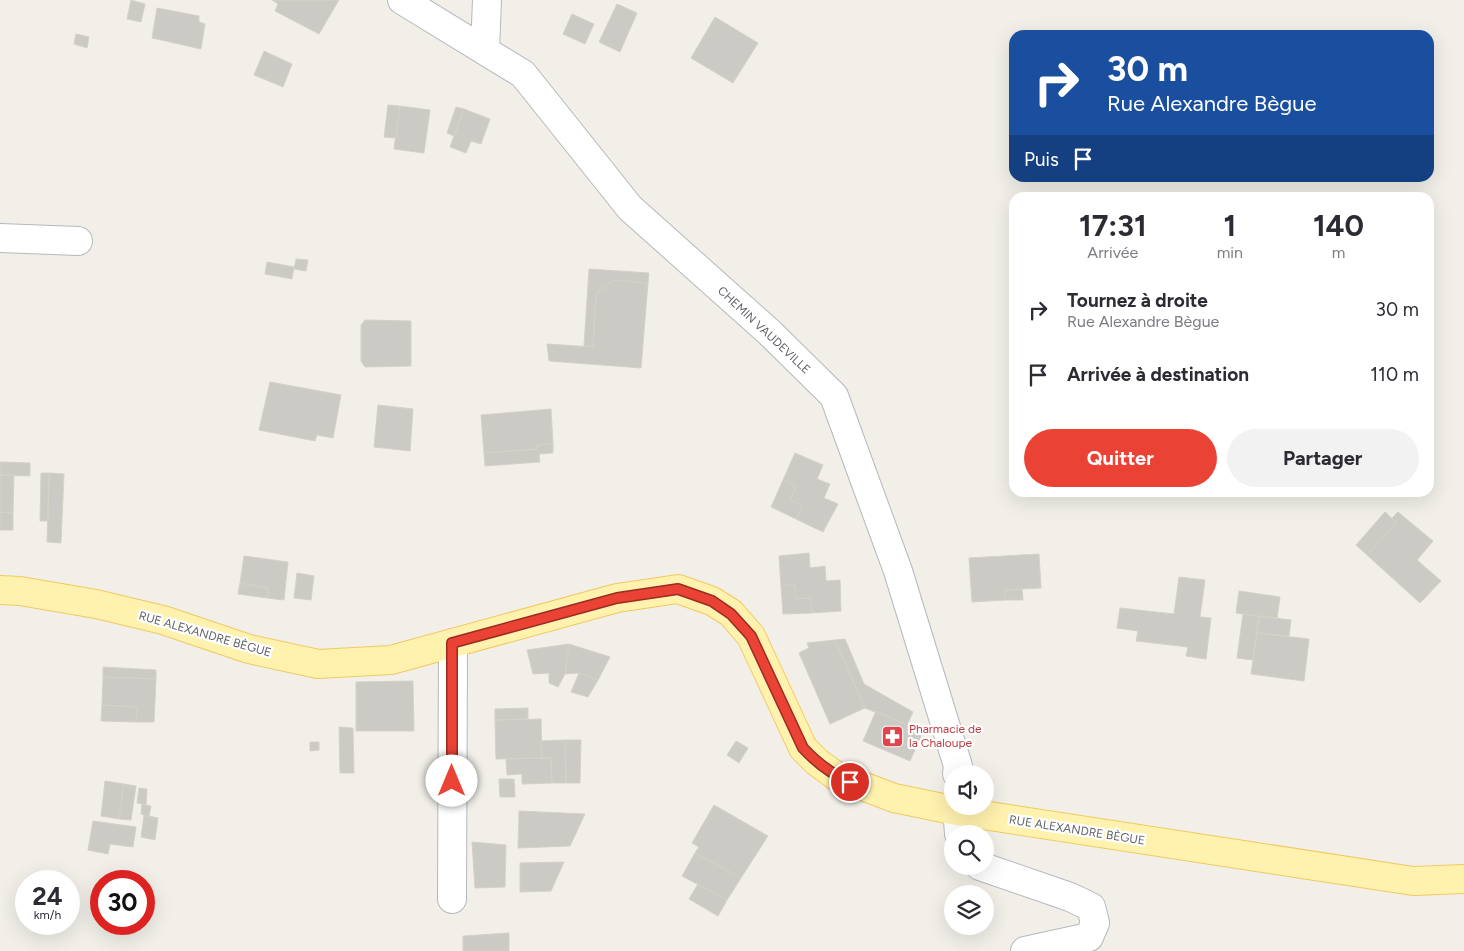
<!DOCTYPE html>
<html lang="fr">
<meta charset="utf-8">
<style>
body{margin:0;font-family:Figtree,sans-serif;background:#f2f2f3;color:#2b2b33;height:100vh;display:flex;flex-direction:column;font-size:19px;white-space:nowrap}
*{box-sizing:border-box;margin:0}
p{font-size:16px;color:#7c7c81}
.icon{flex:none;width:28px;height:28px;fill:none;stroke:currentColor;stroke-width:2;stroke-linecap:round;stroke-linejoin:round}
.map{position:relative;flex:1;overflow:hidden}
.panel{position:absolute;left:1009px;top:192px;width:425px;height:305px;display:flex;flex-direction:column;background:#fff;border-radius:15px;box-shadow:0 5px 20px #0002}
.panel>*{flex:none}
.top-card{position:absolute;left:1009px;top:30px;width:425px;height:152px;border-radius:15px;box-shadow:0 5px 20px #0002;background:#1a4fa0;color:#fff;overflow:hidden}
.controls{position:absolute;left:944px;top:765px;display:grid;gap:10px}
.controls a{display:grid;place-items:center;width:50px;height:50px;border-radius:50%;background:#fff;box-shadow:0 5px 20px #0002;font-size:25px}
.speed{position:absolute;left:15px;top:870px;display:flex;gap:10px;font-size:25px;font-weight:700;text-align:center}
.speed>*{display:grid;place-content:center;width:65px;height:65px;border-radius:50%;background:#fff;box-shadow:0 5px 20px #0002;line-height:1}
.speed small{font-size:12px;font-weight:400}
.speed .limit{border:8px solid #d22;background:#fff;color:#111}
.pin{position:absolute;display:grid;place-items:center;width:42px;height:42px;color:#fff;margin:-21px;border:2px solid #fff;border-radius:50%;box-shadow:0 1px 5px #0007}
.me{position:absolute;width:55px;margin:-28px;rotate:0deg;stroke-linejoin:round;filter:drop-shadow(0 0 4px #0008)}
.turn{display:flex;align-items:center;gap:18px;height:105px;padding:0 15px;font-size:22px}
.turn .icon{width:65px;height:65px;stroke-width:2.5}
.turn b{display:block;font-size:35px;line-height:42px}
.then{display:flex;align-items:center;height:48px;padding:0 15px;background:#0003;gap:10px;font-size:19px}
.eta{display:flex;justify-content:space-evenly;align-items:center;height:85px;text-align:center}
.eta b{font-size:30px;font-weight:700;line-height:35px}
.cta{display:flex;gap:10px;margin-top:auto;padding:10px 15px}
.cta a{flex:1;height:58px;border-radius:30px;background:#ea4335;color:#fff;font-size:20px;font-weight:700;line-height:58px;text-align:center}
.cta a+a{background:#f2f2f3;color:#2b2b33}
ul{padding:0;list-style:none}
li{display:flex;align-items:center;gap:15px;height:65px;padding:0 15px}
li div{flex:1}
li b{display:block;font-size:19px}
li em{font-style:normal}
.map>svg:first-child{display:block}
.building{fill:#cccac5;stroke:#d6d1c6}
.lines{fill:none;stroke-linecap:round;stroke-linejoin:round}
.minor-casing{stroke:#b5b8bc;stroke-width:30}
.major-casing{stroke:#f2c960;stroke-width:30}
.minor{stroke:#fff;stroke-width:28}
.major{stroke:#fff2af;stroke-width:28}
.route-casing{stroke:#982c22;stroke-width:12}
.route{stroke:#ea4335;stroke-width:9}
.labels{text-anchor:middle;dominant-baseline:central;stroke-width:4.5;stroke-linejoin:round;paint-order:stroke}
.street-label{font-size:12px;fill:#5f6368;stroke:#fff}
.health-label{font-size:12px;fill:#be3a42;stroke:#fff;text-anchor:start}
</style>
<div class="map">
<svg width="1464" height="951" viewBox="0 0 1464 951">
<rect width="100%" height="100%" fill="#f1efe8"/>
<!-- building -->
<path class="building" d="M 131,0 L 145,4 L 141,22 L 127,19 Z
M 272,0 L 339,0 L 319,34 L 275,11 L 278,4 Z
M 617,4 L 637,13 L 620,52 L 599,42 Z
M 157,8 L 199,16 L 199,22 L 205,24 L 201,49 L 152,38 Z
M 572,14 L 594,24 L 585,44 L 563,34 Z
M 715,17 L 758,43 L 733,83 L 691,58 Z
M 76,34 L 89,37 L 87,48 L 74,44 Z
M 264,51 L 292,64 L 283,87 L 254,75 Z
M 388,105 L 400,106 L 396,138 L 384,137 Z
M 400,106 L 430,110 L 424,153 L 394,149 Z
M 456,107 L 464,109 L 454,136 L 447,133 Z
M 464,109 L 490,119 L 481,144 L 471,141 L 466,153 L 450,147 Z
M 296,259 L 308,260 L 306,271 L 294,269 Z
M 267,262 L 294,267 L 292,279 L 265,274 Z
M 589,269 L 649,273 L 648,283 L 613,280 L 596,294 L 593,347 L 584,346 Z
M 613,280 L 648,283 L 641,368 L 549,361 L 547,344 L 593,347 L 596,294 Z
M 365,320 L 411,321 L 411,366 L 365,367 L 361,361 L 361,325 Z
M 270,382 L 341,395 L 333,438 L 317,435 L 315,441 L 259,430 Z
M 378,405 L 413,409 L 410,451 L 374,447 Z
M 551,409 L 553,444 L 537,445 L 537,449 L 484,453 L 481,415 Z
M 553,444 L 553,453 L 539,454 L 540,462 L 485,466 L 484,453 L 537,449 L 537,445 Z
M 795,453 L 823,465 L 817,479 L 830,484 L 824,498 L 838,504 L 823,532 L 796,519 L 803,506 L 790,500 L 796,486 L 783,480 Z
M 0,462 L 30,463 L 30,476 L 0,475 Z
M 41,473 L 49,473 L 48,521 L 40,521 Z
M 49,473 L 64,474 L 61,543 L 47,542 Z
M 0,475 L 14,475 L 13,513 L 0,512 Z
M 783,480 L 796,486 L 790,500 L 803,506 L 796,519 L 771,507 Z
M 0,512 L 13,513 L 13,530 L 0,530 Z
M 1385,512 L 1397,523 L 1367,555 L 1356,545 Z
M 1398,512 L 1433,541 L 1417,560 L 1441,581 L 1420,603 L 1367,555 L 1397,523 L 1392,518 Z
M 809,553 L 810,568 L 825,566 L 826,581 L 840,580 L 841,611 L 812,613 L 811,598 L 796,599 L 795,584 L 781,586 L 779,556 Z
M 1039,554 L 1041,588 L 1004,590 L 1005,600 L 972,602 L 969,558 Z
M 244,556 L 288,562 L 284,600 L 267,598 L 268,588 L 240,583 Z
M 297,573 L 314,576 L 311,600 L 294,598 Z
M 1179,577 L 1205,580 L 1200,617 L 1211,618 L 1206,659 L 1186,656 L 1188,647 L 1136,641 L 1138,631 L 1117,628 L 1120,608 L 1174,614 Z
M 240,583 L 268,588 L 267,598 L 238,594 Z
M 795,584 L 796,599 L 811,598 L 812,613 L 783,614 L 781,586 Z
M 1022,589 L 1023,600 L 1005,600 L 1004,590 Z
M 1239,591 L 1280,597 L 1277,619 L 1236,613 Z
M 1243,614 L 1259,616 L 1253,660 L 1237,658 Z
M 1259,616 L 1291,620 L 1289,636 L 1257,633 Z
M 1257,633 L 1309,639 L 1304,681 L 1251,674 Z
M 845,639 L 864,684 L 913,712 L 907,725 L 865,708 L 835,640 Z
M 835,640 L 865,708 L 830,724 L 799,653 L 809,648 L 807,643 Z
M 569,644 L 565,674 L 558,687 L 549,683 L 549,673 L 533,674 L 527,650 Z
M 569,644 L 610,657 L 598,680 L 579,673 L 565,674 Z
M 103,667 L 156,670 L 156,679 L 103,677 Z
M 579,673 L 598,680 L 588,697 L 571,692 Z
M 103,677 L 156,679 L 154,722 L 136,722 L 137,707 L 102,705 Z
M 413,681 L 414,731 L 356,731 L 356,682 Z
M 102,705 L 137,707 L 136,722 L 101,721 Z
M 528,708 L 528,719 L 495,720 L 495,709 Z
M 876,711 L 923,732 L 910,761 L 863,741 Z
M 541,719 L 542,758 L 496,759 L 495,720 Z
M 339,727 L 353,728 L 354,773 L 340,773 Z
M 565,740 L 581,740 L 580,783 L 566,783 Z
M 565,740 L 566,783 L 552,783 L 551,758 L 542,758 L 541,741 Z
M 736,741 L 748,748 L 739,763 L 727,755 Z
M 310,742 L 319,742 L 319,750 L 310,751 Z
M 551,758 L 552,783 L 522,784 L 522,774 L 507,775 L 506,759 Z
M 499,779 L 514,779 L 515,797 L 500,797 Z
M 105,781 L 124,784 L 119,819 L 101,816 Z
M 124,784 L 136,786 L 131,820 L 119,819 Z
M 139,788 L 147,789 L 146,805 L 137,803 Z
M 142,804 L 151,806 L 149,816 L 141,814 Z
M 714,805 L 768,836 L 741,878 L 695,853 L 699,847 L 692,843 Z
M 519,811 L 585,814 L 570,846 L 518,848 Z
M 144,815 L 158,818 L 155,840 L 141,837 Z
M 93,821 L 136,827 L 133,847 L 110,844 L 108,854 L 88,850 Z
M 472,842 L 506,845 L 505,887 L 475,888 Z
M 695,853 L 741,878 L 727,900 L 682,876 Z
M 564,862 L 551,891 L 520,892 L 520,863 Z
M 698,884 L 727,900 L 718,916 L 689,899 Z
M 509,933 L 509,951 L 463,951 L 463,936 Z"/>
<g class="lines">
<defs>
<path id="minor" d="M 402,0 L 523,74 L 630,208 L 769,332 L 834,396 L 898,571 L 958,766 L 957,774
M 485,50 L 487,0
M 0,238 L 78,241
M 957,806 L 959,834
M 980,866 L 1070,897 L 1091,907 L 1095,923 L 1089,937 L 1025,951
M 452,899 L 453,643"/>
<path id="major" d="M 0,590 L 20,591 L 96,604 L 163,620 L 249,649 L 318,664 L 391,660 L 617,598 L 678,589 L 712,601 L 731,613 L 751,636 L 803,748 L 817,762 L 836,776 L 894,798 L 957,811 L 1413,881 L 1464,879"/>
</defs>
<!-- minor casing -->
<use href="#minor" class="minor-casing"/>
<!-- major casing -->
<use href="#major" class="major-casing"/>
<!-- minor -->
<use href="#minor" class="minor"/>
<!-- major -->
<use href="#major" class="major"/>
</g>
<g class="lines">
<defs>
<path id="route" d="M 452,781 L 452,643 L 617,598 L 678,589 L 712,601 L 731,614 L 751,636 L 803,748 C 817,763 831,774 850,782"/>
</defs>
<!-- route casing -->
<use href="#route" class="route-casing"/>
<!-- route -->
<use href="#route" class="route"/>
</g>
<!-- icons -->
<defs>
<symbol id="pharmacy-square" viewBox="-11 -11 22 22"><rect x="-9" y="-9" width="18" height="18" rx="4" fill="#e0444e" stroke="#fff"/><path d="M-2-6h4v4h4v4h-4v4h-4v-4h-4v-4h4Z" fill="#fff"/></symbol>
</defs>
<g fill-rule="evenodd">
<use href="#pharmacy-square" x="880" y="724" width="25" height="25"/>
</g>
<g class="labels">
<!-- street labels -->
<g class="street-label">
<text transform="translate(764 330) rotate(43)">CHEMIN VAUDEVILLE</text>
<text transform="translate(205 634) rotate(16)">RUE ALEXANDRE BÈGUE</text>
<text transform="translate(1077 830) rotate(9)">RUE ALEXANDRE BÈGUE</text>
</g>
<!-- health labels -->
<g class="health-label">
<text x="909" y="729">Pharmacie de<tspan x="909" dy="14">la Chaloupe</tspan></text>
</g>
</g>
</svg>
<div class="controls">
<a><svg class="icon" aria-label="sound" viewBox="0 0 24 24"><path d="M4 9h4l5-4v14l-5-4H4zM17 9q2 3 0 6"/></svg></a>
<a><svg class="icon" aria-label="search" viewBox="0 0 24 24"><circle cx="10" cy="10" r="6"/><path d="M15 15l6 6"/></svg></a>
<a><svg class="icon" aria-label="layers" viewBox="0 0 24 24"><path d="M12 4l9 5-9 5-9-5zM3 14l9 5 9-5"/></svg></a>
</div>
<div class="speed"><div>24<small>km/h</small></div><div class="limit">30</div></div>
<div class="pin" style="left:850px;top:782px;background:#d93025"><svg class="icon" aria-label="arrive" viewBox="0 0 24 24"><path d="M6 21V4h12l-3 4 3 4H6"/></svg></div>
<svg class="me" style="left:452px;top:781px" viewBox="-20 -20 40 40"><circle r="19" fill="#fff"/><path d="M0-13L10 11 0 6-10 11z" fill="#ea4335"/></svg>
<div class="top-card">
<div class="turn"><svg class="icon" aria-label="right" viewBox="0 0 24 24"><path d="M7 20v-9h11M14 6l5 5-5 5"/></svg><div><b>30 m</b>Rue Alexandre Bègue</div></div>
<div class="then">Puis<svg class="icon" aria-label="arrive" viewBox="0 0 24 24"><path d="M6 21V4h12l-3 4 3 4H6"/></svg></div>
</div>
<section class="panel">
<div class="eta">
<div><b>17:31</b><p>Arrivée</p></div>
<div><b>1</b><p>min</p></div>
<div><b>140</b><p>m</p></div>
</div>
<ul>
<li><svg class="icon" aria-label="right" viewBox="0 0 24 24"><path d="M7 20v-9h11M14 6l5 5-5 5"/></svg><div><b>Tournez à droite</b><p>Rue Alexandre Bègue</p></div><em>30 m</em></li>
<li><svg class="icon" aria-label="arrive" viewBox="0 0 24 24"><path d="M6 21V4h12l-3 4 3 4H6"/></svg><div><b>Arrivée à destination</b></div><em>110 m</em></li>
</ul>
<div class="cta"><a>Quitter</a><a>Partager</a></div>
</section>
</div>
